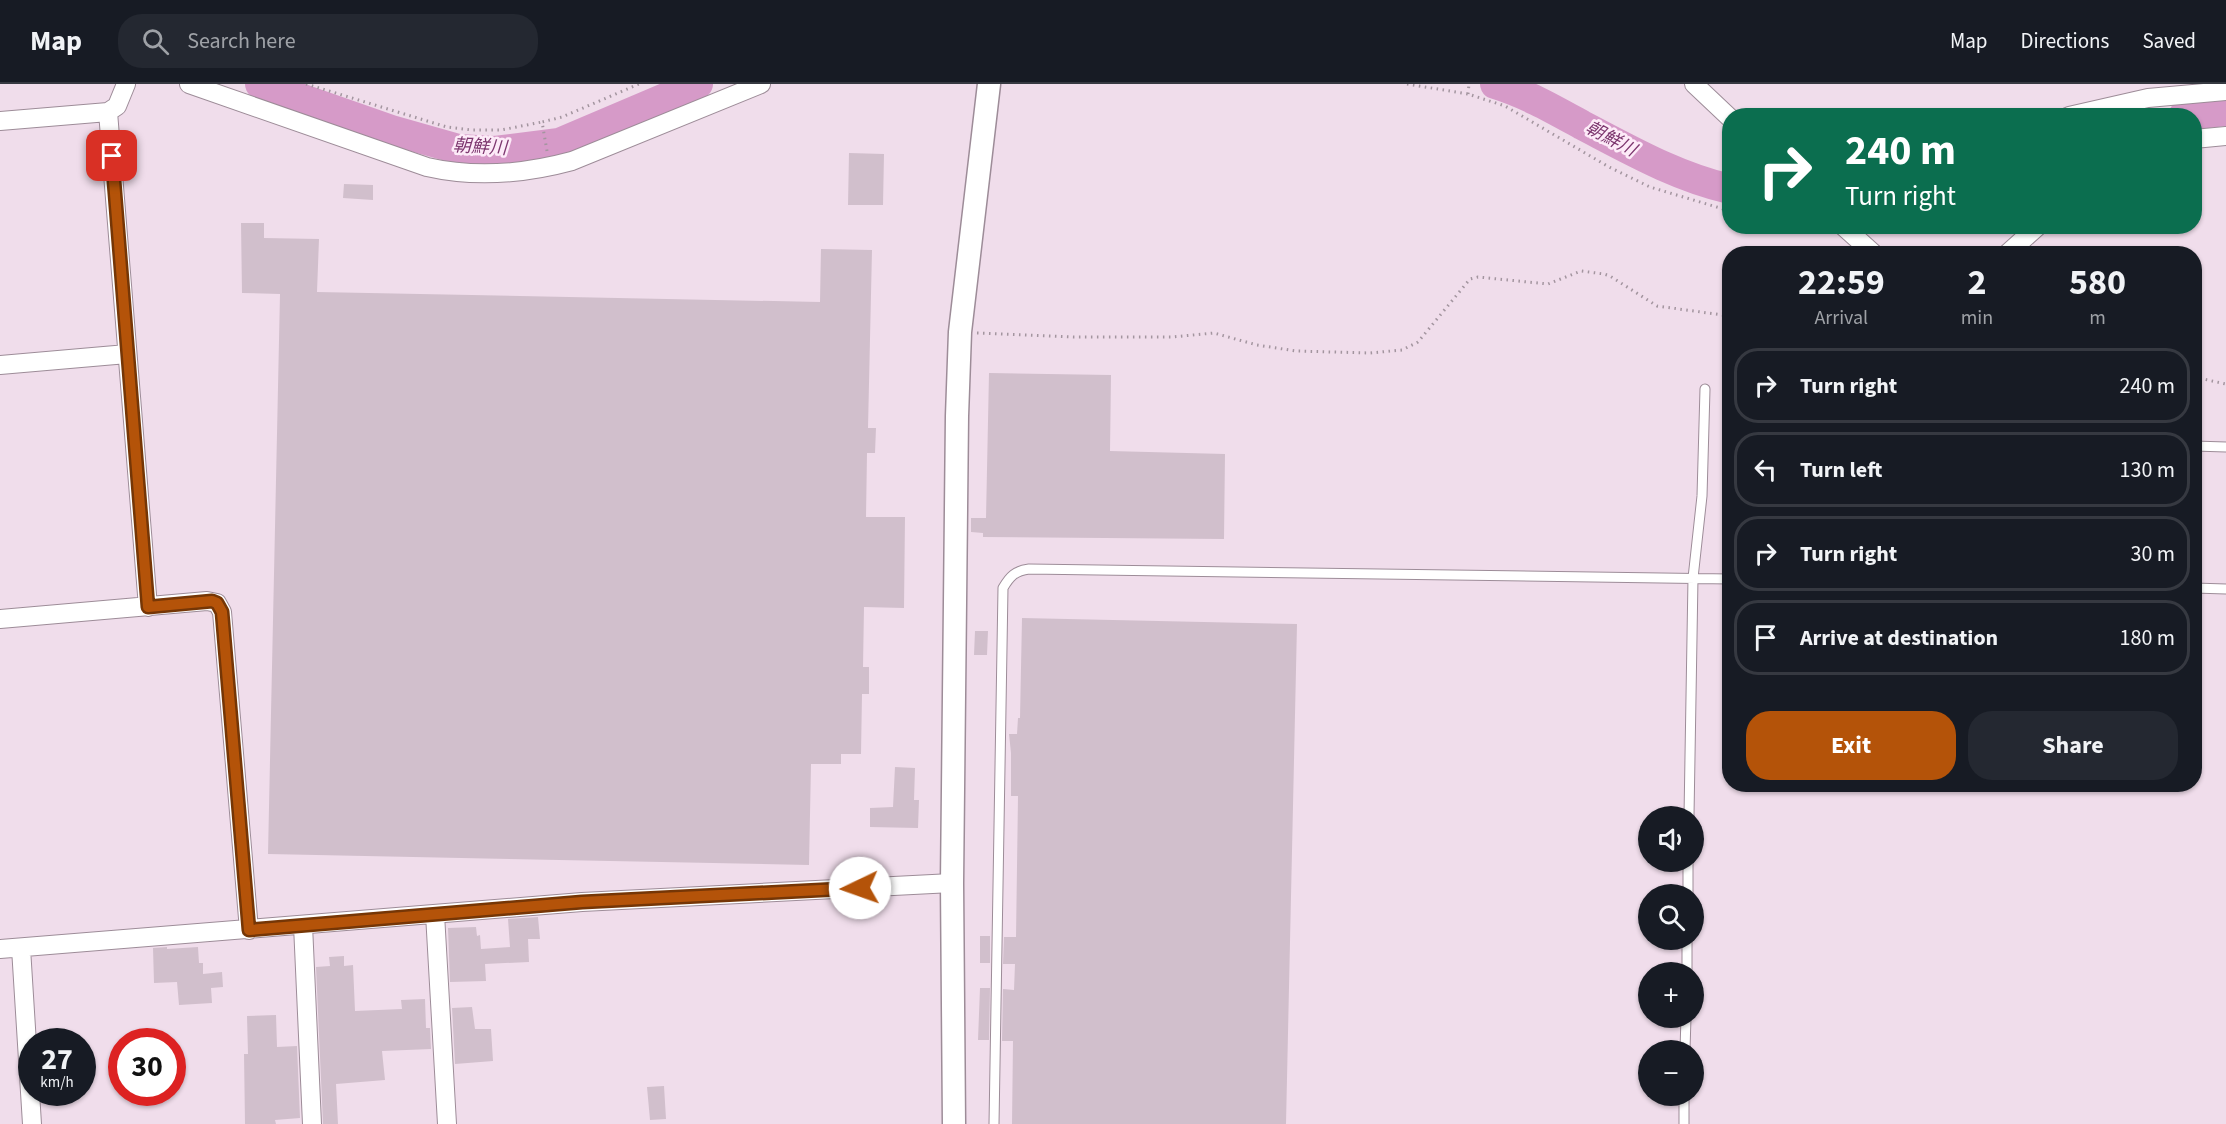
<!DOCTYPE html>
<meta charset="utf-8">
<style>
body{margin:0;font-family:"Source Sans 3","Noto Sans JP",sans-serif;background:#242831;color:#f1f3f6;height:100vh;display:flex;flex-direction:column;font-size:22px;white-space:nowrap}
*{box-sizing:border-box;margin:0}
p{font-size:20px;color:#9ea1a6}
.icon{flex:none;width:33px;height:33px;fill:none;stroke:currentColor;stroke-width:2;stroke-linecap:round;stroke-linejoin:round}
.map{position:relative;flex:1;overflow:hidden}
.sheet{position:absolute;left:1722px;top:162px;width:480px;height:546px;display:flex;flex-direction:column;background:#171b24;border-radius:24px;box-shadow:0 2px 4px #0004}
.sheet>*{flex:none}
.top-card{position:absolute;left:1722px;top:24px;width:480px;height:126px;border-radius:24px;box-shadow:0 2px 4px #0004;background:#0b6e4f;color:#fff;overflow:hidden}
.tools{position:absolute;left:1638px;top:722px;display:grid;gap:12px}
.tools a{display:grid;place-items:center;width:66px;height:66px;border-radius:50%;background:#171b24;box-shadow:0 2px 4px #0004;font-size:30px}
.speed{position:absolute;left:18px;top:944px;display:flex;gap:12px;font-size:30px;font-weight:700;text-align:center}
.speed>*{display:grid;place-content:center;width:78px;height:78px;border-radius:50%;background:#171b24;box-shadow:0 2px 4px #0004;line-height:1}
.speed small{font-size:15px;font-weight:400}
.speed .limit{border:9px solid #d22;background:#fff;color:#111}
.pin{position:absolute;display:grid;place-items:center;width:51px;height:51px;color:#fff;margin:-26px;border-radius:12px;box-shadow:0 3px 9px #0006}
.me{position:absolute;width:66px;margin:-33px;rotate:267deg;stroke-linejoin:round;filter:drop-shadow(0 0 4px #0008)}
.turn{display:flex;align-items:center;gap:21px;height:126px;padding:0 24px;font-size:27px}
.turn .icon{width:78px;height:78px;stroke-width:2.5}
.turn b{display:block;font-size:42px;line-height:51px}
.eta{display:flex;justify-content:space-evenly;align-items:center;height:102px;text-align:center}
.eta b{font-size:36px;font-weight:700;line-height:42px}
.cta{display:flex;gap:12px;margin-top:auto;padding:12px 24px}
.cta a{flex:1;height:69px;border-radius:24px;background:#b45309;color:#fff;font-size:24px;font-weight:700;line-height:69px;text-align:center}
.cta a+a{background:#242831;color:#f1f3f6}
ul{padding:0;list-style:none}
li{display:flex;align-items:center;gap:18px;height:75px;margin:0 12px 9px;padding:0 12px;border:3px solid #363941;border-radius:24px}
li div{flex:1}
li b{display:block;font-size:22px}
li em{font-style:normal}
header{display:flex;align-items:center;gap:36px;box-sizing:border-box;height:84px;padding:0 30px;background:#171b24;border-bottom:2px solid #363941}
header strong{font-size:28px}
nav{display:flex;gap:33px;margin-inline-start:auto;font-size:21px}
.search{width:420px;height:54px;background:#242831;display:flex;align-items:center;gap:15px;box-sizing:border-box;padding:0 21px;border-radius:24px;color:#9ea1a6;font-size:22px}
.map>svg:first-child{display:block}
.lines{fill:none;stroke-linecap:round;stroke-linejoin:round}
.river{stroke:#d69ac8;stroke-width:30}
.building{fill:#d1bfcc}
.service-casing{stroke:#9d8c98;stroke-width:11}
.minor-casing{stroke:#9d8c98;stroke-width:20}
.tertiary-casing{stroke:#9d8c98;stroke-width:25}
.path{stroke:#a3959f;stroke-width:3;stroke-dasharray:1.5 4.5;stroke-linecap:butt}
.service{stroke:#fff;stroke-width:9}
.minor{stroke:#fff;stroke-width:18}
.tertiary{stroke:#fff;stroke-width:22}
.route-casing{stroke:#753606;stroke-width:15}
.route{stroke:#b45309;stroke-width:10}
.labels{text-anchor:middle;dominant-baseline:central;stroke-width:5;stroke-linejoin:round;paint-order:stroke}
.water-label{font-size:18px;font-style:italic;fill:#7d376f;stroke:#fdebf8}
</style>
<header>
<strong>Map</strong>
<div class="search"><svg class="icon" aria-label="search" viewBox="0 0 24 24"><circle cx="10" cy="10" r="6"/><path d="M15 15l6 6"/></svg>Search here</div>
<nav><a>Map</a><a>Directions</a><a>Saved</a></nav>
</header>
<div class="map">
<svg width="2226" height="1040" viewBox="0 0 2226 1040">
<rect width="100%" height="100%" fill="#f0ddeb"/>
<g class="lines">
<!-- river -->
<path class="river" d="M 260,0 L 391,46 L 458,65 L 495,67 L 559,59 L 698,0
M 1495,0 C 1527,10 1553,25 1582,41 C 1630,66 1677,93 1730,105
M 2183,32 L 2226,27"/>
</g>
<!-- building -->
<path class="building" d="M 849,69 L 884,70 L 883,121 L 848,121 Z
M 344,100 L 373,101 L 373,116 L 343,114 Z
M 241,139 L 264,139 L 264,154 L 319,155 L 317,208 L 820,218 L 821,165 L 872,166 L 868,344 L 876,344 L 875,369 L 867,369 L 866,433 L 905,433 L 904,524 L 864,523 L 863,583 L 869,583 L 869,610 L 862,610 L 861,670 L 841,670 L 841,680 L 811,680 L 809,781 L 268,770 L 280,210 L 242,209 Z
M 989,289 L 1111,291 L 1110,367 L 1225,370 L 1224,455 L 983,453 L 983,449 L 971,448 L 971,434 L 986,434 Z
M 1022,534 L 1297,540 L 1286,1040 L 1012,1040 L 1013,957 L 1002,957 L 1003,905 L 1014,906 L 1015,880 L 1003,880 L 1004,853 L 1016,853 L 1018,712 L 1011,712 L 1011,669 L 1009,650 L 1017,650 L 1018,634 L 1020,634 Z
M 975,547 L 988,547 L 987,571 L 974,571 Z
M 895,683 L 915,684 L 914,716 L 919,716 L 918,744 L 870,743 L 870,724 L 893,723 Z
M 538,833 L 540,855 L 528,855 L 529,878 L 485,880 L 486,897 L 450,898 L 448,844 L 476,843 L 477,852 L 480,851 L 481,865 L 510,863 L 508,835 Z
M 980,852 L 990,852 L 990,879 L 980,879 Z
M 167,863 L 167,865 L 198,863 L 199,879 L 203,879 L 203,890 L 222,888 L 223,903 L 211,904 L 212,919 L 179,921 L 177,898 L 154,899 L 153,864 Z
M 344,872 L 344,882 L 353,881 L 355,927 L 402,925 L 401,916 L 425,915 L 426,944 L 430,944 L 431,965 L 382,967 L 385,996 L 336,1000 L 338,1040 L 323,1040 L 316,883 L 330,882 L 329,873 Z
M 980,904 L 990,904 L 989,956 L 978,956 Z
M 472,923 L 475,945 L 491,945 L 493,977 L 455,980 L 452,924 Z
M 276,931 L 277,963 L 297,962 L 300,1034 L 275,1036 L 276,1040 L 245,1040 L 244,970 L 248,970 L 247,932 Z
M 664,1002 L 666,1035 L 650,1036 L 647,1003 Z"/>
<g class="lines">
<defs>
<path id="service" d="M 2194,362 L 2226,363
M 2194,504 L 2226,505
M 1689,732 L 1693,494 L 1702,412 L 1705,305
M 1688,810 L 1688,777
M 1687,888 L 1687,855
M 1685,966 L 1686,933
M 994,1040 L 1003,504 C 1010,492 1015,487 1029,485 L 1730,495
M 1684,1040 L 1684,1011"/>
<path id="minor" d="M 189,0 L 427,83 C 475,94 524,90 572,77 L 761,0
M 1694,0 L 1730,34
M 108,28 L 148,523
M 2069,32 L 2148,14 L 2226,7
M 0,37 L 108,28 L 117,22 L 126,0
M 2194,55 L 2226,52
M 1843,142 L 1874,170
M 2007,170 L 2038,142
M 0,281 L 127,270
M 0,535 L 207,517 L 217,519 L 222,528 L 249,846
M 435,830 L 447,1040
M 303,841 L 312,1040
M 21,864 L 32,1040
M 0,865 L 582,818 L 952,799"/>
<path id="tertiary" d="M 954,1040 L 952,799 L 957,332 L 960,248 L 989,0"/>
</defs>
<!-- service casing -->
<use href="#service" class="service-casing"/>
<!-- minor casing -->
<use href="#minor" class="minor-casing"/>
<!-- tertiary casing -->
<use href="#tertiary" class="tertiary-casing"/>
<!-- path -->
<path class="path" d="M 306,0 L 447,43 L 472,46 L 501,46 L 542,38
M 1407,0 L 1468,10 L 1505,22 L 1609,83 L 1650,103 L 1730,127
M 1468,10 L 1469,0
M 547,67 L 542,38 L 562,33 L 639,0
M 977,249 L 1073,253 L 1172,253 L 1214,249 L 1257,261 L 1296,267 L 1370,269 L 1402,266 L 1418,258 L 1470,195 L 1478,193 L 1548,200 L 1581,187 L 1604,190 L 1610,192 L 1657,222 L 1730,232
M 2194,293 L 2226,300"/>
<!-- service -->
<use href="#service" class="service"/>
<!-- minor -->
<use href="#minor" class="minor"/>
<!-- tertiary -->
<use href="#tertiary" class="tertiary"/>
</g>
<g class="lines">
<defs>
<path id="route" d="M 112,72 L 148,523 L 212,517 L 217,519 L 222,528 L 249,846 L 582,818 L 860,804"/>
</defs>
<!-- route casing -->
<use href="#route" class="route-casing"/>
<!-- route -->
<use href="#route" class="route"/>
</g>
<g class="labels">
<!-- water labels -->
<g class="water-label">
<text transform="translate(1611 55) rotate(28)">朝鮮川</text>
<text transform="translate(480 63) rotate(3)">朝鮮川</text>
</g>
</g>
</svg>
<div class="tools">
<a><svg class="icon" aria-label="sound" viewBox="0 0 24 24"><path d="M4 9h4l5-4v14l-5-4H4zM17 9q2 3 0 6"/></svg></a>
<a><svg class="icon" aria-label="search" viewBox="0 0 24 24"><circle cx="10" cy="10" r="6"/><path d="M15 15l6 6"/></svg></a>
<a>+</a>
<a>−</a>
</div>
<div class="speed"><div>27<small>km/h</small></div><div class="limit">30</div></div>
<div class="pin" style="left:112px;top:72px;background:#d93025"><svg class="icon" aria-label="arrive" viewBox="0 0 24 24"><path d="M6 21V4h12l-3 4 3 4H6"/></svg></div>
<svg class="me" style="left:860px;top:804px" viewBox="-20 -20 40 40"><circle r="19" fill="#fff"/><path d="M0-13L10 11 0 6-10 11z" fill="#b45309"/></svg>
<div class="top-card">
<div class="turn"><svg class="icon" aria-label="right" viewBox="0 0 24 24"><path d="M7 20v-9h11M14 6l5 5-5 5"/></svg><div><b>240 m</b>Turn right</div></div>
</div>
<section class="sheet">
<div class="eta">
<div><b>22:59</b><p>Arrival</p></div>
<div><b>2</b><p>min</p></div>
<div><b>580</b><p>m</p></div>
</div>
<ul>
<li><svg class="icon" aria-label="right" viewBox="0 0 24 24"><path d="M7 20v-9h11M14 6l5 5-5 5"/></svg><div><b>Turn right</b></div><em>240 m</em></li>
<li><svg class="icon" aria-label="left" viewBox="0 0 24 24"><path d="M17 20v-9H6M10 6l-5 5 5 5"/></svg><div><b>Turn left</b></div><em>130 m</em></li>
<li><svg class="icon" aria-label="right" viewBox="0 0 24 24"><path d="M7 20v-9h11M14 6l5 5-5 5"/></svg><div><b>Turn right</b></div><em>30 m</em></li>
<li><svg class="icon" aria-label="arrive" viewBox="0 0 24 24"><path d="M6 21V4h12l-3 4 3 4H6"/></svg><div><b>Arrive at destination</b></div><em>180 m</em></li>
</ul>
<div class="cta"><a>Exit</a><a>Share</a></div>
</section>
</div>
